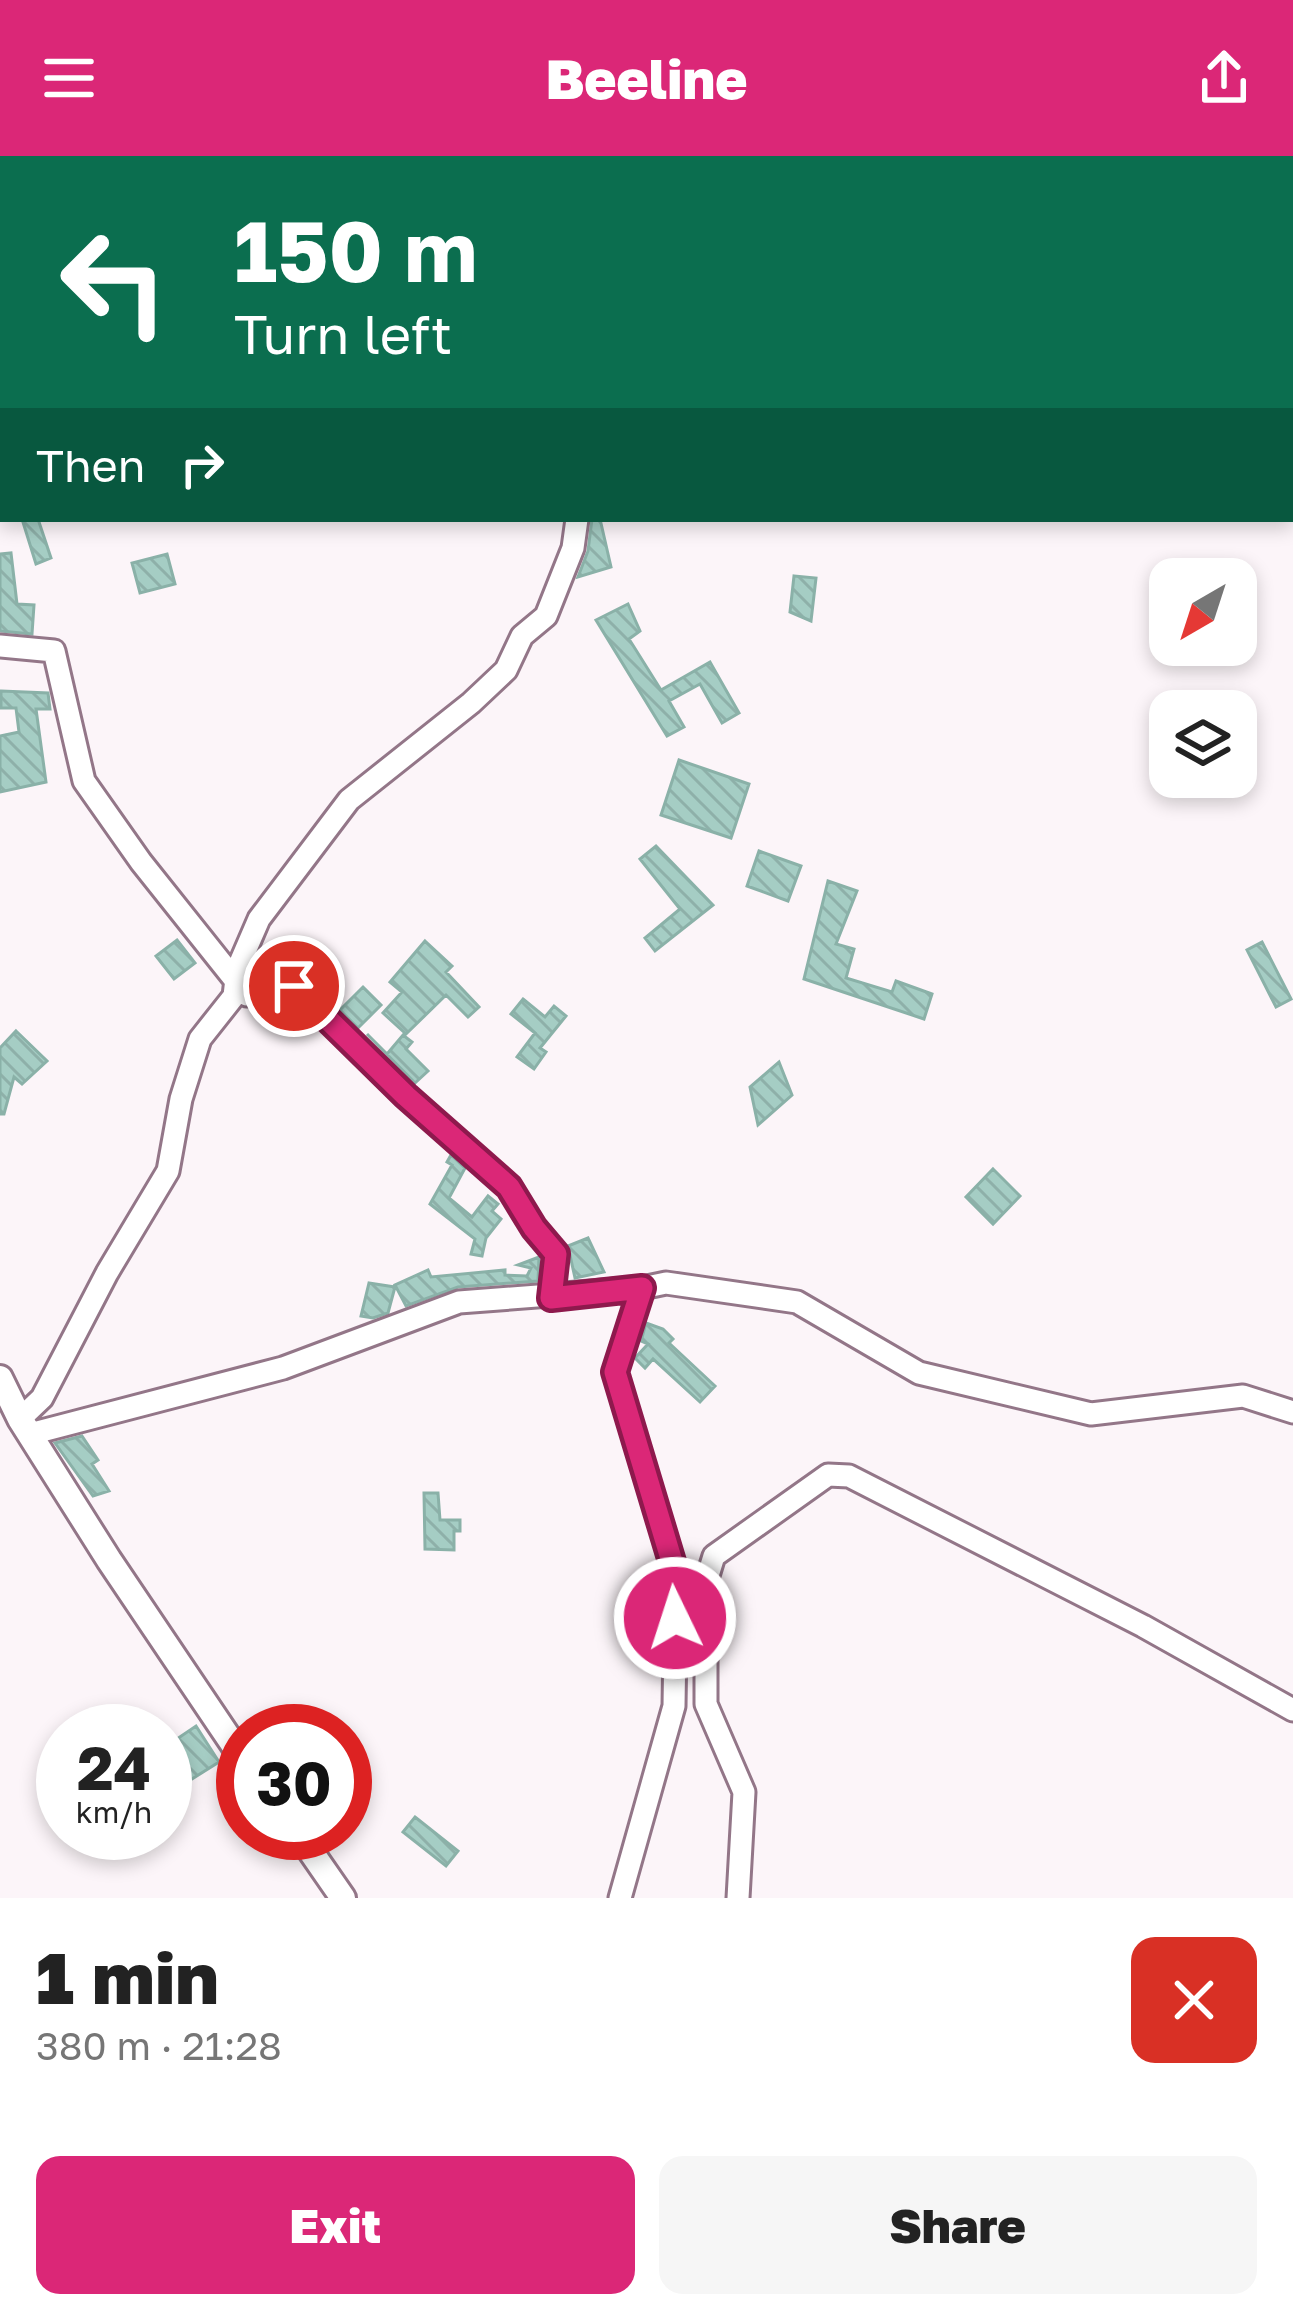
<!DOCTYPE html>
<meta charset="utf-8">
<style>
body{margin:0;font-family:"Golos Text",sans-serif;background:#f6f6f6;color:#222;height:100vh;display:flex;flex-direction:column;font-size:45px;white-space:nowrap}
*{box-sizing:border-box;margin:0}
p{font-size:39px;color:#767676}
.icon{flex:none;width:66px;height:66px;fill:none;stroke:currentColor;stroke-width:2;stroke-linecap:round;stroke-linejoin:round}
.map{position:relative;height:1742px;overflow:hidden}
.drawer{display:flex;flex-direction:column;background:#fff;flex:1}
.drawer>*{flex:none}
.banner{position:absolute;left:0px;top:0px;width:1293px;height:366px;box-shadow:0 6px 18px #0003;background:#0b6e4f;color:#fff;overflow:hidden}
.needle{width:78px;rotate:219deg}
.buttons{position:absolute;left:1149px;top:402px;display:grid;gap:24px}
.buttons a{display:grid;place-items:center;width:108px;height:108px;border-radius:24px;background:#fff;box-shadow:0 6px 18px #0003;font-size:60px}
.speed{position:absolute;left:36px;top:1548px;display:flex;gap:24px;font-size:60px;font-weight:700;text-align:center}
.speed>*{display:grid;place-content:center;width:156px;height:156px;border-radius:50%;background:#fff;box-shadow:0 6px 18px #0003;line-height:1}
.speed small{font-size:30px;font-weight:400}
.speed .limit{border:18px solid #d22;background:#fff;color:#111}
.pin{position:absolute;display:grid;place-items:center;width:102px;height:102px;color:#fff;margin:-51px;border:6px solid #fff;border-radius:50%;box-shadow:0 3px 12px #0007}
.me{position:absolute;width:132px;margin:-66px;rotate:356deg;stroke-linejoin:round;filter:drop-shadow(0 0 9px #0008)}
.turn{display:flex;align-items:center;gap:42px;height:252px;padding:0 36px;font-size:54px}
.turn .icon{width:156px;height:156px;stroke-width:2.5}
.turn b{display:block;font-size:84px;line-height:102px}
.then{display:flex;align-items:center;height:114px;padding:0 36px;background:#0003;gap:24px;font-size:45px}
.round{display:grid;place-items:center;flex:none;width:126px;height:126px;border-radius:24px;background:#f6f6f6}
.overview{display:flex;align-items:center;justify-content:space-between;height:204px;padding:0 36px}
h1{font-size:72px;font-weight:800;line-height:90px}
.primary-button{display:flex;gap:24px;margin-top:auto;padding:24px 36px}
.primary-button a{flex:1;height:138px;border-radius:24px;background:#db2777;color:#fff;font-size:48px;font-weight:800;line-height:138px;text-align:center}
.primary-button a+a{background:#f6f6f6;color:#222}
header{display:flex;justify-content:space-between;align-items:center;height:156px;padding:0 36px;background:#db2777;color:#fff;font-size:54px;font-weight:800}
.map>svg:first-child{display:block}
.building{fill:url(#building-back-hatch);stroke:#8ab1a8;stroke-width:3}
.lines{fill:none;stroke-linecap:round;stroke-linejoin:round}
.minor-casing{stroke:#937688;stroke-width:27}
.major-casing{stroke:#937688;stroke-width:30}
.minor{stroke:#fff;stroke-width:21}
.major{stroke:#fff;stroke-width:24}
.route-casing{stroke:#8e194d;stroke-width:30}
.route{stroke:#db2777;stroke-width:21}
</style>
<header><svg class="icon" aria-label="menu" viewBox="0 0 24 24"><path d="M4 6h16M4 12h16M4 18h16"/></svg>Beeline<svg class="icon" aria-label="share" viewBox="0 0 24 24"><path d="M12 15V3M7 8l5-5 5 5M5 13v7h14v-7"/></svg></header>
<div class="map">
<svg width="1293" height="1742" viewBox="0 0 1293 1742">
<defs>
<pattern id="building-back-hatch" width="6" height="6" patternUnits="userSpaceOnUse" patternTransform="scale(3)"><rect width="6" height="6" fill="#a5cdc4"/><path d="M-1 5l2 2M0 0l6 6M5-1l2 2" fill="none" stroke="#8eb0a9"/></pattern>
</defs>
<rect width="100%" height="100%" fill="#fcf5f9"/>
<!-- building -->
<path class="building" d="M 22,363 L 38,363 L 51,402 L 36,408 Z
M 592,363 L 600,363 L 611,411 L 578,421 L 588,395 Z
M 11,397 L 17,448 L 34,449 L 32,478 L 0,475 L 0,398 Z
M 167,398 L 175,428 L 140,437 L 132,407 Z
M 794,420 L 816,422 L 811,465 L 790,456 Z
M 628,448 L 640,475 L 629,483 L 661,534 L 710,506 L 739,557 L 722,567 L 700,528 L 669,545 L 684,571 L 667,580 L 596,464 Z
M 1,535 L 48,537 L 50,553 L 36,553 L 46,626 L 0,636 L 0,580 L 19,576 L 16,552 L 1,552 Z
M 679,604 L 749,628 L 731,682 L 661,659 Z
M 656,690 L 713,749 L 655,795 L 645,782 L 680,753 L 640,703 Z
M 759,695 L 801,710 L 788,745 L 747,730 Z
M 828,725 L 857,735 L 836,788 L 854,793 L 846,822 L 892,836 L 896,825 L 932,838 L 924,863 L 804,823 Z
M 177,784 L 195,807 L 174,823 L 156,800 Z
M 425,785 L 452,810 L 446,816 L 479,851 L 468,861 L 446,839 L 406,878 L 383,857 L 402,836 L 390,826 Z
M 1262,786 L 1291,843 L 1276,851 L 1247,794 Z
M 363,831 L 381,849 L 358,872 L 340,854 Z
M 523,843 L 545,861 L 554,850 L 566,860 L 540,892 L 546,896 L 534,913 L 517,901 L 535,877 L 511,858 Z
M 16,875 L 47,905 L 22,928 L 14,921 L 4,958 L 0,958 L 0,892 Z
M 367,878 L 387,898 L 403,879 L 412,886 L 406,893 L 428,915 L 415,927 Z
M 779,906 L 792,939 L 758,969 L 750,931 Z
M 451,999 L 465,1012 L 449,1042 L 472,1061 L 488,1040 L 498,1048 L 492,1055 L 501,1063 L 486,1082 L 482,1100 L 471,1098 L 475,1083 L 430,1048 L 452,1009 L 447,1006 Z
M 993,1013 L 1020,1040 L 993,1068 L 966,1041 Z
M 588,1082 L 604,1116 L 575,1122 L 568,1090 Z
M 539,1101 L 538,1125 L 458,1131 L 406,1150 L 395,1129 L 428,1114 L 431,1121 L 505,1114 L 505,1119 L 527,1120 L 531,1112 L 518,1109 Z
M 369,1127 L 395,1131 L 388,1157 L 373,1162 L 361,1160 Z
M 646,1167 L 663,1173 L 673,1183 L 669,1187 L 715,1230 L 700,1246 L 653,1203 L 645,1212 L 635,1202 L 648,1188 L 641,1185 Z
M 82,1280 L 98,1304 L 92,1308 L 109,1335 L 93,1340 L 55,1287 Z
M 424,1337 L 438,1337 L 440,1364 L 460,1364 L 460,1375 L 454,1375 L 454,1394 L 425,1393 Z
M 638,1449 L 660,1452 L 660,1494 L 635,1491 Z
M 196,1570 L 219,1606 L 184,1628 L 189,1631 L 171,1652 L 165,1646 L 165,1591 Z
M 415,1661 L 458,1695 L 446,1710 L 403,1676 Z"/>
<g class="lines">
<defs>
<path id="minor" d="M 257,3 L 260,0
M 713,3 L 714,0
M 0,238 L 3,236
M 0,490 L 54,495 L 84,625 L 141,706 L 247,839 L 294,830 L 407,941 L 510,1031 L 534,1072 L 556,1098 L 551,1142
M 20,1263 L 42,1242 L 107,1117 L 168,1015 L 181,943 L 200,883 L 234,840 L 237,814 L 259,763 L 349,644 L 471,547 L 506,514 L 522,480 L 546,460 L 573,392 L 577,363
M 30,1278 L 283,1212 L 459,1146 L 642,1132
M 620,1742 L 674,1550 L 676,1419 L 615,1216 L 642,1132 L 666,1127 L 797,1146 L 919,1217 L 1091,1258 L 1243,1240 L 1293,1256
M 738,1742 L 744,1636 L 706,1548 L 706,1426 L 714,1400 L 828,1319 L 849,1320 L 1143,1470 L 1293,1554"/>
<path id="major" d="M 0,1222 L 20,1263 L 109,1404 L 243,1603
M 298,1677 L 343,1742"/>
</defs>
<!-- minor casing -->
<use href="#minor" class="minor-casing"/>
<!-- major casing -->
<use href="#major" class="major-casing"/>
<!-- minor -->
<use href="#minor" class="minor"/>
<!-- major -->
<use href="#major" class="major"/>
</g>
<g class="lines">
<defs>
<path id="route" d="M 294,830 L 406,940 L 509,1031 L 534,1072 L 556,1098 L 551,1142 L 642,1132 L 615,1216 L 676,1419 L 675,1462"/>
</defs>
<!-- route casing -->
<use href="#route" class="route-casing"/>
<!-- route -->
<use href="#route" class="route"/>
</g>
</svg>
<div class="buttons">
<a><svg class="needle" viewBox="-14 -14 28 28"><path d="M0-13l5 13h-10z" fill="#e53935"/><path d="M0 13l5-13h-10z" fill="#767676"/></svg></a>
<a><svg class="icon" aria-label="layers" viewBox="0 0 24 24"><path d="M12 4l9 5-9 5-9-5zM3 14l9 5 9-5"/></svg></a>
</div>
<div class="speed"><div>24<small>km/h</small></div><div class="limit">30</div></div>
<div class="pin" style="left:294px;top:830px;background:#d93025"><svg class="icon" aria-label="arrive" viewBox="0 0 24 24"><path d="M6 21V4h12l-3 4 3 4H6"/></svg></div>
<svg class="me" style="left:675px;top:1462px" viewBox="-20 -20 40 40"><circle r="17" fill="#db2777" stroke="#fff" stroke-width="3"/><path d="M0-11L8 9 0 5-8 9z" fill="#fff"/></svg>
<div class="banner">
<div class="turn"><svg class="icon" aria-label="left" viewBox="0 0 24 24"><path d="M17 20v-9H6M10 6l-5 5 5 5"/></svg><div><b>150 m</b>Turn left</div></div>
<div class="then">Then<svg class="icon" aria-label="right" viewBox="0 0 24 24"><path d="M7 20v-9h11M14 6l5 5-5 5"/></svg></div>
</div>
</div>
<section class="drawer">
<div class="overview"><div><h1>1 min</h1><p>380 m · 21:28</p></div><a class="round" style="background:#d93025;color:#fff"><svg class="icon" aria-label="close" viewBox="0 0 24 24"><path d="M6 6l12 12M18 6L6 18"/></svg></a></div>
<div class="primary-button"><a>Exit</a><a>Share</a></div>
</section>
